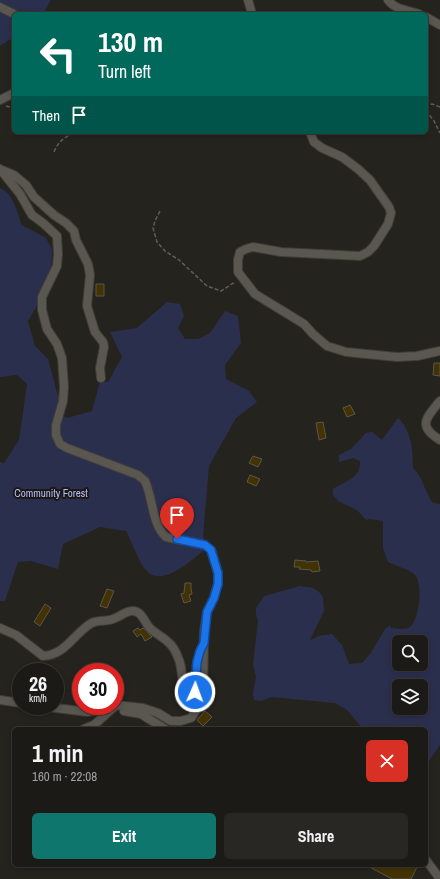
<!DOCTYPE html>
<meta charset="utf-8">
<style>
body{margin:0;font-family:"Archivo Narrow",sans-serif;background:#292723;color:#f1f3f6;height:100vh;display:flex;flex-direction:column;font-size:15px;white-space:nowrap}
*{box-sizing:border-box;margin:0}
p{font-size:13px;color:#a0a1a1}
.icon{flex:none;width:22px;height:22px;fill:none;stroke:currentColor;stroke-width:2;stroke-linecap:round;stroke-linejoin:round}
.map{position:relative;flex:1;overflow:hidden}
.panel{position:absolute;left:12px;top:727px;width:416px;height:140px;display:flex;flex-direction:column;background:#1c1a16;border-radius:6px;box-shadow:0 2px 6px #0003,0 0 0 1px #3a3835}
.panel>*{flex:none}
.hud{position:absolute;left:12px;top:12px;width:416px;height:122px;border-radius:6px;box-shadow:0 2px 6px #0003,0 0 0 1px #3a3835;background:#00695c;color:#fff;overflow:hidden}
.tools{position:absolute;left:392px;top:635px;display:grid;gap:8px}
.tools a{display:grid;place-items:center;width:36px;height:36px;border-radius:6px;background:#1c1a16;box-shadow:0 2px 6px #0003,0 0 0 1px #3a3835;font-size:20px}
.speed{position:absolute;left:12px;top:663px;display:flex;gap:8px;font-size:20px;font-weight:700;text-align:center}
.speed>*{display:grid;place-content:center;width:52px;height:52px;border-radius:50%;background:#1c1a16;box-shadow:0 2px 6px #0003,0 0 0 1px #3a3835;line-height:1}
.speed small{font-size:10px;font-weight:400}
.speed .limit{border:6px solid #d22;background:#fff;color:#111}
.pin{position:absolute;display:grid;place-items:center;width:34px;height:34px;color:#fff;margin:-41px -17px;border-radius:50% 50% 50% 0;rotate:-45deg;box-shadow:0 0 4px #0007}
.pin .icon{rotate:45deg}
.me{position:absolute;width:44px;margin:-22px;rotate:2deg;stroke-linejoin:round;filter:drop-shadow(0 0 3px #0008)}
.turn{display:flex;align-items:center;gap:14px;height:84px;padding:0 20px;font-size:18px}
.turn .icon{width:52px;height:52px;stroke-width:2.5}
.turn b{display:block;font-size:28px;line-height:34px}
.then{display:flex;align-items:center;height:38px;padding:0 20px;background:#0003;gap:8px;font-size:15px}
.round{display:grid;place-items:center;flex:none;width:42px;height:42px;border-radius:6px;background:#292723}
.overview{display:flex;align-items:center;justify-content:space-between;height:68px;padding:0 20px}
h1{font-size:24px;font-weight:800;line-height:30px}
.cta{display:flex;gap:8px;margin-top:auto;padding:8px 20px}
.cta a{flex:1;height:46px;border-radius:6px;background:#0f766e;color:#fff;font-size:16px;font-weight:800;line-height:46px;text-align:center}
.cta a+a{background:#292723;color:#f1f3f6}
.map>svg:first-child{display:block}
.green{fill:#2b2f4e;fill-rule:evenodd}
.building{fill:#433302;stroke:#59564f}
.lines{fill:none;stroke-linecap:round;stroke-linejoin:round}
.street-casing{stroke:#3f3d38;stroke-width:10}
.path{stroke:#5f5d58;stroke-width:1.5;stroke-dasharray:4 2;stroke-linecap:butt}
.street{stroke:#5a5750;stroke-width:8}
.route-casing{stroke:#114b97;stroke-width:10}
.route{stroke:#1a73e8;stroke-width:7}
.labels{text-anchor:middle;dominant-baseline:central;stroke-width:4;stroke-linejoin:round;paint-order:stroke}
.park-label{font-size:11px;fill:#b4befd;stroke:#1c1914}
</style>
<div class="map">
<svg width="440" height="879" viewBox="0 0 440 879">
<rect width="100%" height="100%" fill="#25231d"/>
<!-- green -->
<path class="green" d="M 0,0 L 51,0 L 43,14 L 14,14 L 14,37 L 0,46 Z
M 0,188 C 14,194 17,212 22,225 L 46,238 L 52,250 L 51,276 L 47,289 L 28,321 L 35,346 L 48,359 L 59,400 L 58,413 L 67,418 L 92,411 L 100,382 L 108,382 L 122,357 L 110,332 L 137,328 L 167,302 L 180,304 L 184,316 L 178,328 L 185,339 L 198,339 L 210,333 L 225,311 L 238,316 L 241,343 L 225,365 L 226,379 L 249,391 L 257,402 L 236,418 L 209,466 L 203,536 L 207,548 C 192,559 161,591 144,568 C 137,557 132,543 126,531 L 100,527 L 63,544 L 58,569 L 31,561 L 18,562 L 5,601 L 0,601 L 0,462 L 4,463 L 19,440 L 27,384 L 17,375 L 0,377 Z
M 398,418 C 412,430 413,452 413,468 C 423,477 425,493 433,503 L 440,504 L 440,745 L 429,761 L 426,762 L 426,729 L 363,729 L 347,710 L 335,703 L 271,697 L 261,701 L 254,700 L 253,693 L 256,677 L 253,664 L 258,621 L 256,614 L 256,608 L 264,596 L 300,586 L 313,588 L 319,592 L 323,597 L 324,611 L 310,640 L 319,636 L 332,634 L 342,645 L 349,664 L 362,663 L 371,653 L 385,629 L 390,625 L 391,628 C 398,628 404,631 410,627 C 419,621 424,582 414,574 C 408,569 396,566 388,562 L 383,548 L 383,521 L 370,519 L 366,520 L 357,510 L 338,501 L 333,495 L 333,489 C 346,481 361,478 360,461 L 353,458 L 339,462 L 339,455 L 351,449 L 366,433 L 372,432 L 382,440 ZM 399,642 L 421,642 L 421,664 L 399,664 ZM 399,686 L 421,686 L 421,708 L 399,708 Z"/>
<!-- building -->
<path class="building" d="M 96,284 L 104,284 L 104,296 L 96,296 Z
M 434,363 L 440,363 L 440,376 L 433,375 Z
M 350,405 L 355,414 L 347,417 L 343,408 Z
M 323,422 L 326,438 L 319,440 L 316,423 Z
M 253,456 L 262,459 L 258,467 L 249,463 Z
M 250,475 L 260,479 L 256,486 L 247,482 Z
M 295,560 L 306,561 L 306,562 L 318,561 L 320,571 L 312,572 L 311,570 L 299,569 L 300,567 L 294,567 Z
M 185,583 L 191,583 L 191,588 L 192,594 L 189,595 L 191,601 L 184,603 L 181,594 L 184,593 Z
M 107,589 L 114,591 L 107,608 L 100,606 Z
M 45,604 L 51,608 L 40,626 L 34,622 Z
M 138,628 L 140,630 L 143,628 L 152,637 L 145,641 L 141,634 L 137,637 L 133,631 Z
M 205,711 L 212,717 L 203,726 L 197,720 Z
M 366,865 L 413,865 L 417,867 L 411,879 L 392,879 Z"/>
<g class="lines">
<defs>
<path id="street" d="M 248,0 L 252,14
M 388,0 C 395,10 408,10 419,14
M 0,7 L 14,14
M 426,17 L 440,25
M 0,100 L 14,93
M 310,132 L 314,142 L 322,148 L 342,157 L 358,169 L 370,180 L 389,207 L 391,213 L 388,224 L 374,246 L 368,252 L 360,256 L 281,252 L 253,247 L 246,249 L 240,252 L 238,260 L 238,272 L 255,294 L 304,324 L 313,334 L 327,346 L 346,352 L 397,357 L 417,356 L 440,351
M 0,169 L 20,194 L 32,215 L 43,223 L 57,236 L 58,254 L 57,266 L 42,297 L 42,310 L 47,329 L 57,344 L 62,358 L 64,387 L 63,401 L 56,425 L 56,435 L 60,444 L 67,448 L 138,475 C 140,477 143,479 145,481 C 153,498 152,525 166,537 L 205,545 L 211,550 L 218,573 L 218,584 L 214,597 L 207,612 L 204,632 L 203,699 L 191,718 L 181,721 L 171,721 L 158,713 L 143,708 L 115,705
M 2,170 L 14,175 L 26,185 L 34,197 L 54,215 L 66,223 L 74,231 L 76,240 L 88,264 L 90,275 L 87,306 L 95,332 L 103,342 L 104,347 L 100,368 L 101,378
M 440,401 C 426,418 417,426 440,440
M 0,628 L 16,635 L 43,656 C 65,655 73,635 90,624 C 97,619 106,622 113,619 C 120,617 125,611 132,611 C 141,610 144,621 149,627 C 154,633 162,636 168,642 C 173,646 177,654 179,660 C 184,672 180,690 188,701 L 194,699 L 197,662 L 202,647
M 0,700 L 21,703
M 40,706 L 88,712 L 113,706
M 124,711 L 141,714 L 165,729
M 84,729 L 94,725 L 114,707
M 426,860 L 440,879"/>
</defs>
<!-- street casing -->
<use href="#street" class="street-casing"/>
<!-- path -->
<path class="path" d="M 6,106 L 14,108
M 440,107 L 432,104 L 428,105 L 427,112 L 434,121 L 440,133
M 54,152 C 59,140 66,136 77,132
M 160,211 L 155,221 L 153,228 L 157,242 L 165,251 L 179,260 L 207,286 L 221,291 L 235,282"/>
<!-- street -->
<use href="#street" class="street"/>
</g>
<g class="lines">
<defs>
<path id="route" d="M 177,539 L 205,545 L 211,550 L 218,573 L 218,584 L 214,598 L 207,612 L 204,643 L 200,651 L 197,662 L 195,692"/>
</defs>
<!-- route casing -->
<use href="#route" class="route-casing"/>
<!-- route -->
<use href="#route" class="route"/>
</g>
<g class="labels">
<!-- park labels -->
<g class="park-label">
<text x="51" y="493">Community Forest</text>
</g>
</g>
</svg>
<div class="tools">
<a><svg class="icon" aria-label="search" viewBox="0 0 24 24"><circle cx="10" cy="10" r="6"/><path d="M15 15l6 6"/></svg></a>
<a><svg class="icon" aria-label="layers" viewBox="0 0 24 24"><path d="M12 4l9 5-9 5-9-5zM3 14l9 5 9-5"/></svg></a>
</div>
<div class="speed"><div>26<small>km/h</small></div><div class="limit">30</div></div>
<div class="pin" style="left:177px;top:539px;background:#d93025"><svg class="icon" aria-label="arrive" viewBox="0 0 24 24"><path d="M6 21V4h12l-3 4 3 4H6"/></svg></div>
<svg class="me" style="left:195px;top:692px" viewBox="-20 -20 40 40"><circle r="17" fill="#1a73e8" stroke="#fff" stroke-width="3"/><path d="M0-11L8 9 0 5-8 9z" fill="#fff"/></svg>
<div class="hud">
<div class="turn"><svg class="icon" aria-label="left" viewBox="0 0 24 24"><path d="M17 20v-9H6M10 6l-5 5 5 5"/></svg><div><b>130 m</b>Turn left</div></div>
<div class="then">Then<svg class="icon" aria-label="arrive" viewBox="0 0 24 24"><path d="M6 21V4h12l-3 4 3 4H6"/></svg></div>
</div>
<section class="panel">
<div class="overview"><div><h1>1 min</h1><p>160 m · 22:08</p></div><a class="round" style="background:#d93025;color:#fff"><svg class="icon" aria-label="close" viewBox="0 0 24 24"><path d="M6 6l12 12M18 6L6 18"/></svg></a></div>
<div class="cta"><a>Exit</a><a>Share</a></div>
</section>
</div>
